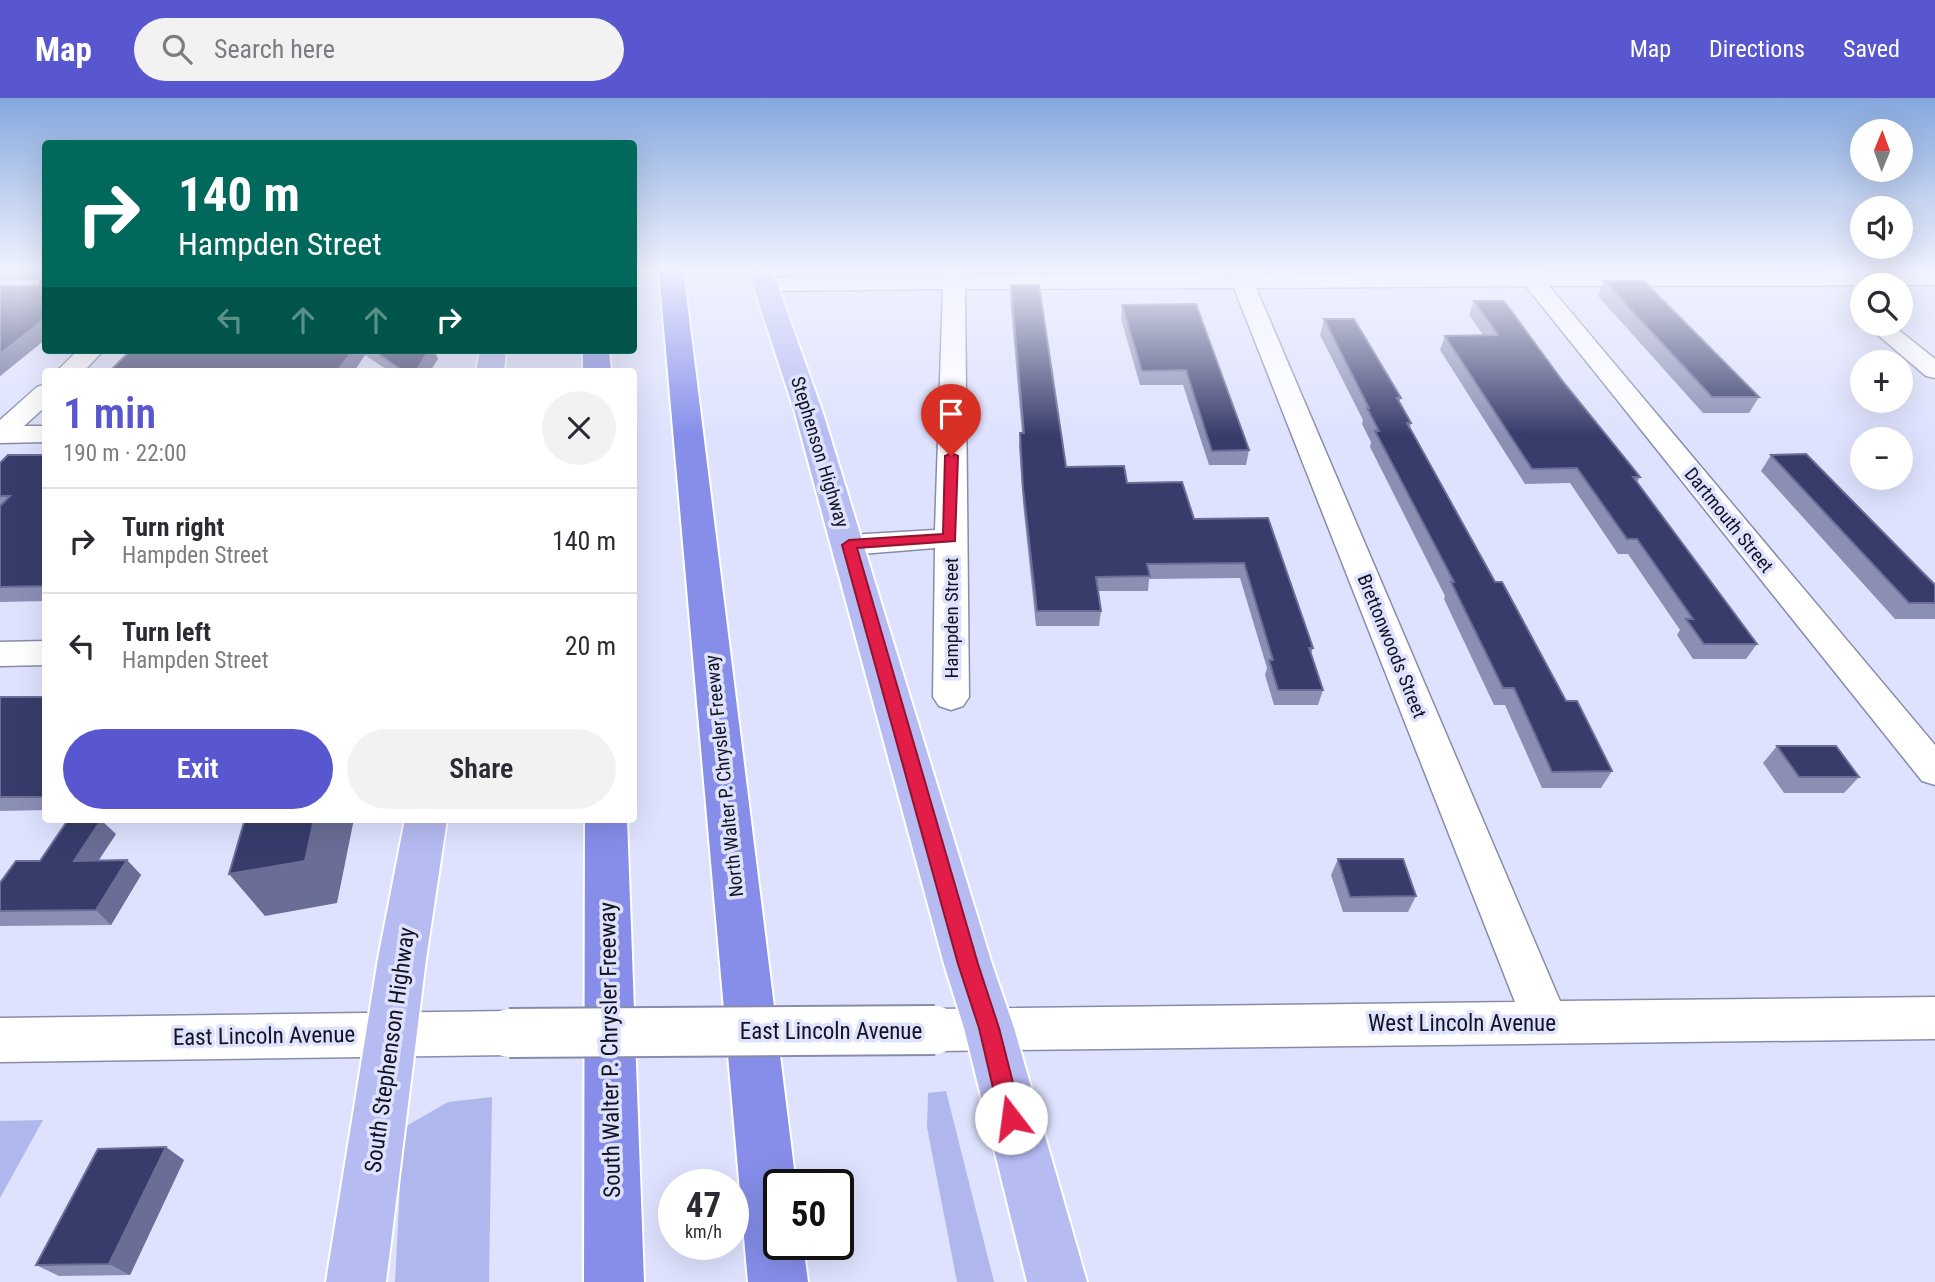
<!DOCTYPE html>
<meta charset="utf-8">
<style>
body{margin:0;font-family:"Roboto Condensed",sans-serif;background:#f2f2f3;color:#2b2b33;height:100vh;display:flex;flex-direction:column;font-size:26px;white-space:nowrap}
*{box-sizing:border-box;margin:0}
p{font-size:23px;color:#7c7c81}
.icon{flex:none;width:38px;height:38px;fill:none;stroke:currentColor;stroke-width:2;stroke-linecap:round;stroke-linejoin:round}
.map{position:relative;flex:1;overflow:hidden}
.sheet{position:absolute;left:42px;top:270px;width:595px;height:455px;display:flex;flex-direction:column;background:#fff;border-radius:7px;box-shadow:0 7px 28px #0002}
.sheet>*{flex:none}
.guide{position:absolute;left:42px;top:42px;width:595px;height:214px;border-radius:7px;box-shadow:0 7px 28px #0002;background:#00695c;color:#fff;overflow:hidden}
.needle{width:46px;rotate:1deg}
.controls{position:absolute;left:1850px;top:21px;display:grid;gap:14px}
.controls a{display:grid;place-items:center;width:63px;height:63px;border-radius:50%;background:#fff;box-shadow:0 7px 28px #0002;font-size:35px}
.speed{position:absolute;left:658px;top:1071px;display:flex;gap:14px;font-size:35px;font-weight:700;text-align:center}
.speed>*{display:grid;place-content:center;width:91px;height:91px;border-radius:50%;background:#fff;box-shadow:0 7px 28px #0002;line-height:1}
.speed small{font-size:18px;font-weight:400}
.speed .limit{border:4px solid #111;border-radius:10px;background:#fff;color:#111}
.pin{position:absolute;display:grid;place-items:center;width:60px;height:60px;color:#fff;margin:-72px -30px;border-radius:50% 50% 50% 0;rotate:-45deg;box-shadow:0 0 7px #0007}
.pin .icon{rotate:45deg}
.me{position:absolute;width:77px;margin:-38px;rotate:345deg;stroke-linejoin:round;filter:drop-shadow(0 0 5px #0008)}
.turn{display:flex;align-items:center;gap:24px;height:147px;padding:0 21px;font-size:32px}
.turn .icon{width:91px;height:91px;stroke-width:2.5}
.turn b{display:block;font-size:49px;line-height:60px}
.lanes{display:flex;align-items:center;height:66px;padding:0 21px;background:#0003;justify-content:center;gap:35px;direction:ltr}
.lanes .off{opacity:.35}
.round{display:grid;place-items:center;flex:none;width:74px;height:74px;border-radius:37px;background:#f2f2f3}
.summary{display:flex;align-items:center;justify-content:space-between;height:119px;padding:0 21px}
h1{font-size:42px;font-weight:600;line-height:52px;color:#5857cf}
.cta{display:flex;gap:14px;margin-top:auto;padding:14px 21px}
.cta a{flex:1;height:80px;border-radius:42px;background:#5857cf;color:#fff;font-size:28px;font-weight:600;line-height:80px;text-align:center}
.cta a+a{background:#f2f2f3;color:#2b2b33}
ul{padding:0;list-style:none}
li{display:flex;align-items:center;gap:21px;height:105px;padding:0 21px;border-top:2px solid #e1e1e2}
li div{flex:1}
li b{display:block;font-size:26px}
li em{font-style:normal}
header{display:flex;align-items:center;gap:42px;box-sizing:border-box;height:98px;padding:0 35px;background:#5857cf;color:#fff}
header strong{font-size:33px}
nav{display:flex;gap:38px;margin-inline-start:auto;font-size:24px}
.search{width:490px;height:63px;background:#f2f2f3;display:flex;align-items:center;gap:18px;box-sizing:border-box;padding:0 24px;border-radius:38px;color:#7c7c81;font-size:26px}
.map>svg:first-child{display:block}
.green{fill:#b0b7ed}
.lines{fill:none;stroke-linecap:round;stroke-linejoin:round}
.minor-casing{stroke:#878cab;stroke-width:3}
.major-casing{stroke:#fff;stroke-width:4}
.highway-casing{stroke:#fff;stroke-width:4}
.minor{fill:#fff;fill-rule:evenodd}
.major{fill:#b6bbf2;fill-rule:evenodd}
.highway{fill:#868eea;fill-rule:evenodd}
.minor-bridge-casing{stroke:#878cab;stroke-width:52;stroke-linecap:butt}
.minor-bridge{stroke:#fff;stroke-width:48}
.wall{fill:#8b8fb4}
.shaded-wall{fill:#6a6e97}
.building{fill:#383c6b;stroke:#6a6e97;stroke-width:2}
.route{fill:#e11d48;stroke:#92132f;stroke-width:2}
.labels{text-anchor:middle;dominant-baseline:central;stroke-width:7;stroke-linejoin:round;paint-order:stroke}
.street-label{font-size:19px;fill:#12131f;stroke:#dee2fe}
.near-street-label{font-size:23px;fill:#12131f;stroke:#dee2fe}
</style>
<header>
<strong>Map</strong>
<div class="search"><svg class="icon" aria-label="search" viewBox="0 0 24 24"><circle cx="10" cy="10" r="6"/><path d="M15 15l6 6"/></svg>Search here</div>
<nav><a>Map</a><a>Directions</a><a>Saved</a></nav>
</header>
<div class="map">
<svg width="1935" height="1184" viewBox="0 0 1935 1184">
<rect width="100%" height="100%" fill="#dee2fe"/>
<!-- green -->
<path class="green" d="M 946,993 L 994,1184 L 957,1184 L 927,1029 L 928,995 Z
M 492,999 L 489,1184 L 395,1184 L 403,1030 L 448,1004 Z
M 43,1022 L 0,1100 L 0,1023 Z"/>
<g class="lines">
<defs>
<path id="minor" d="M 943,172 L 965,172 L 965,178 L 1229,176 L 1227,172 L 1249,172 L 1251,176 L 1515,175 L 1513,172 L 1535,172 L 1538,175 L 1935,173 L 1935,187 L 1549,188 L 1935,647 L 1935,687 L 1922,683 L 1526,188 L 1256,190 L 1560,903 L 1935,899 L 1935,941 L 935,953 L 919,947 L 912,932 L 919,917 L 935,911 L 1515,904 L 1234,190 L 965,191 L 969,599 L 963,608 L 951,612 L 939,608 L 933,599 L 935,450 L 849,457 L 838,454 L 834,447 L 838,440 L 849,437 L 935,432 L 943,191 L 759,193 L 756,188 L 759,183 L 795,178 L 943,178 Z
M 1865,226 L 1891,226 L 1935,261 L 1935,280 L 1926,278 Z
M 78,252 L 104,252 L 84,273 L 57,273 Z
M 46,286 L 46,308 L 24,328 L 46,328 L 46,344 L 0,345 L 0,322 L 37,289 Z
M 46,543 L 46,567 L 0,568 L 0,544 Z
M 509,913 L 525,920 L 532,935 L 525,950 L 509,957 L 0,964 L 0,920 Z"/>
<path id="major" d="M 748,172 L 772,172 L 823,315 L 992,866 L 1014,930 L 1087,1184 L 1027,1184 L 964,930 L 944,866 L 795,315 Z
M 480,252 L 506,252 L 504,273 L 476,273 Z
M 405,721 L 447,721 L 426,861 L 386,1184 L 326,1184 L 378,861 Z"/>
<path id="highway" d="M 659,172 L 683,172 L 796,1087 L 779,1087 L 779,1146 L 803,1146 L 808,1184 L 748,1184 Z
M 583,252 L 609,252 L 611,273 L 583,273 Z
M 585,721 L 627,721 L 644,1184 L 584,1184 Z"/>
</defs>
<!-- minor casing -->
<use href="#minor" class="minor-casing"/>
<!-- major casing -->
<use href="#major" class="major-casing"/>
<!-- highway casing -->
<use href="#highway" class="highway-casing"/>
<!-- minor -->
<use href="#minor" class="minor"/>
<!-- major -->
<use href="#major" class="major"/>
<!-- highway -->
<use href="#highway" class="highway"/>
<defs>
<path id="minor-bridge" d="M 509,935 L 935,932"/>
</defs>
<!-- minor-bridge casing -->
<use href="#minor-bridge" class="minor-bridge-casing"/>
<!-- minor-bridge -->
<use href="#minor-bridge" class="minor-bridge"/>
</g>
<!-- wall -->
<path class="wall" d="M 0,172 L 46,172 L 46,241 L 0,278 L 0,188 L 37,188 L 40,186 L 40,182 L 0,182 Z
M 1604,183 L 1759,299 L 1749,315 L 1703,315 L 1598,198 Z
M 1011,187 L 1066,369 L 1127,385 L 1194,421 L 1268,420 L 1313,550 L 1311,556 L 1323,592 L 1318,607 L 1274,607 L 1265,577 L 1267,570 L 1240,480 L 1149,481 L 1148,493 L 1098,493 L 1101,513 L 1099,528 L 1036,528 L 1023,405 L 1019,349 L 1020,335 L 1022,335 L 1010,200 Z
M 1474,203 L 1564,285 L 1640,379 L 1637,384 L 1757,546 L 1746,561 L 1693,561 L 1677,537 L 1680,532 L 1628,456 L 1618,456 L 1570,385 L 1525,386 L 1440,252 L 1445,238 L 1483,237 L 1469,217 Z
M 1196,206 L 1249,352 L 1246,367 L 1209,367 L 1183,287 L 1140,287 L 1121,221 L 1122,207 Z
M 1324,221 L 1401,300 L 1399,304 L 1411,325 L 1410,330 L 1495,484 L 1566,603 L 1612,673 L 1601,690 L 1542,690 L 1505,607 L 1494,607 L 1444,501 L 1445,498 L 1370,349 L 1371,344 L 1362,326 L 1363,322 L 1320,237 Z
M 131,252 L 434,252 L 438,261 L 430,273 L 389,273 L 365,257 L 354,273 L 110,273 Z
M 46,357 L 46,503 L 0,504 L 0,365 Z
M 1771,357 L 1935,487 L 1935,521 L 1895,521 L 1761,373 Z
M 0,599 L 46,599 L 46,712 L 0,713 Z
M 1777,648 L 1859,679 L 1844,695 L 1784,695 L 1763,665 Z
M 116,736 L 98,762 L 127,762 L 141,777 L 111,827 L 0,828 L 0,785 L 40,763 Z
M 1338,761 L 1416,798 L 1408,814 L 1343,814 L 1331,777 Z
M 184,1062 L 130,1177 L 59,1178 L 36,1167 Z"/>
<!-- shaded-wall -->
<path class="shaded-wall" d="M 46,220 L 46,241 L 0,278 L 0,256 Z
M 353,252 L 363,252 L 365,257 L 354,273 L 337,273 Z
M 419,252 L 434,252 L 438,261 L 430,273 L 416,273 Z
M 314,721 L 354,721 L 337,805 L 265,818 L 229,776 Z
M 101,722 L 116,736 L 89,777 L 74,763 Z
M 127,762 L 141,777 L 111,827 L 96,812 Z
M 166,1049 L 184,1062 L 130,1177 L 109,1166 Z"/>
<!-- building -->
<path class="building" d="M 40,172 L 46,172 L 46,220 L 0,256 L 0,188 L 37,188 L 40,186 Z
M 1604,183 L 1644,183 L 1759,299 L 1712,299 Z
M 1011,187 L 1039,187 L 1066,369 L 1124,368 L 1127,385 L 1182,384 L 1194,421 L 1268,420 L 1313,550 L 1309,550 L 1323,592 L 1278,592 L 1269,562 L 1273,562 L 1244,465 L 1147,466 L 1150,478 L 1096,479 L 1101,513 L 1037,513 L 1023,390 L 1020,335 L 1024,335 Z
M 1474,203 L 1504,203 L 1564,285 L 1640,379 L 1633,379 L 1757,546 L 1704,546 L 1686,521 L 1693,521 L 1637,441 L 1627,441 L 1577,370 L 1532,371 L 1445,238 L 1498,237 Z
M 1196,206 L 1249,352 L 1212,353 L 1186,272 L 1142,273 L 1122,207 Z
M 1324,221 L 1354,221 L 1401,300 L 1397,300 L 1411,325 L 1407,325 L 1495,484 L 1502,484 L 1566,603 L 1577,603 L 1612,673 L 1552,674 L 1514,590 L 1503,590 L 1451,484 L 1454,484 L 1375,333 L 1379,333 L 1367,310 L 1369,310 Z
M 131,252 L 353,252 L 337,273 L 110,273 Z
M 373,252 L 429,252 L 416,273 L 403,273 Z
M 1806,356 L 1935,487 L 1935,505 L 1909,505 L 1771,357 Z
M 8,357 L 46,357 L 46,488 L 0,489 L 0,408 L 10,398 L 0,398 L 0,365 Z
M 0,599 L 46,599 L 46,699 L 0,699 Z
M 1777,648 L 1836,648 L 1859,679 L 1799,679 Z
M 245,721 L 314,721 L 305,763 L 229,776 Z
M 68,722 L 101,722 L 74,763 L 127,762 L 96,812 L 0,813 L 0,785 L 16,763 L 40,763 Z
M 1338,761 L 1403,761 L 1416,798 L 1350,799 Z
M 166,1049 L 109,1166 L 36,1167 L 98,1051 Z"/>
<!-- sky -->
<linearGradient id="sky" x2="0" y2="1"><stop stop-color="#85a8dd"/><stop offset="0.51" stop-color="#f0f2ff"/><stop offset="1" stop-color="#f0f2ff" stop-opacity="0"/></linearGradient>
<rect width="1935" height="337" fill="url(#sky)"/>
<!-- route -->
<path class="route" d="M 951,355 L 958,358 L 955,443 L 857,450 L 978,866 L 999,930 L 1022,1020 L 1019,1028 L 1011,1031 L 1004,1028 L 1000,1020 L 979,930 L 958,866 L 842,447 L 849,442 L 943,436 L 945,358 Z"/>
<g class="labels">
<!-- street labels -->
<g class="street-label">
<text transform="translate(820 354) rotate(73)">Stephenson Highway</text>
<text transform="translate(1729 422) rotate(51)">Dartmouth Street</text>
<text transform="translate(951 520) rotate(-90)">Hampden Street</text>
<text transform="translate(1392 548) rotate(68)">Brettonwoods Street</text>
<text transform="translate(724 678) rotate(-96)">North Walter P. Chrysler Freeway</text>
</g>
<!-- near-street labels -->
<g class="near-street-label">
<text x="1462" y="925">West Lincoln Avenue</text>
<text x="831" y="933">East Lincoln Avenue</text>
<text transform="translate(264 938) rotate(-1)">East Lincoln Avenue</text>
<text transform="translate(390 952) rotate(-82)">South Stephenson Highway</text>
<text transform="translate(610 952) rotate(-91)">South Walter P. Chrysler Freeway</text>
</g>
</g>
</svg>
<div class="controls">
<a><svg class="needle" viewBox="-14 -14 28 28"><path d="M0-13l5 13h-10z" fill="#e53935"/><path d="M0 13l5-13h-10z" fill="#7c7c81"/></svg></a>
<a><svg class="icon" aria-label="sound" viewBox="0 0 24 24"><path d="M4 9h4l5-4v14l-5-4H4zM17 9q2 3 0 6"/></svg></a>
<a><svg class="icon" aria-label="search" viewBox="0 0 24 24"><circle cx="10" cy="10" r="6"/><path d="M15 15l6 6"/></svg></a>
<a>+</a>
<a>−</a>
</div>
<div class="speed"><div>47<small>km/h</small></div><div class="limit">50</div></div>
<div class="pin" style="left:951px;top:358px;background:#d93025"><svg class="icon" aria-label="arrive" viewBox="0 0 24 24"><path d="M6 21V4h12l-3 4 3 4H6"/></svg></div>
<svg class="me" style="left:1011px;top:1020px" viewBox="-20 -20 40 40"><circle r="19" fill="#fff"/><path d="M0-13L10 11 0 6-10 11z" fill="#e11d48"/></svg>
<div class="guide">
<div class="turn"><svg class="icon" aria-label="right" viewBox="0 0 24 24"><path d="M7 20v-9h11M14 6l5 5-5 5"/></svg><div><b>140 m</b>Hampden Street</div></div>
<div class="lanes"><svg class="icon off" aria-label="left" viewBox="0 0 24 24"><path d="M17 20v-9H6M10 6l-5 5 5 5"/></svg><svg class="icon off" aria-label="ahead" viewBox="0 0 24 24"><path d="M12 20V5M6 11l6-6 6 6"/></svg><svg class="icon off" aria-label="ahead" viewBox="0 0 24 24"><path d="M12 20V5M6 11l6-6 6 6"/></svg><svg class="icon" aria-label="right" viewBox="0 0 24 24"><path d="M7 20v-9h11M14 6l5 5-5 5"/></svg></div>
</div>
<section class="sheet">
<div class="summary"><div><h1>1 min</h1><p>190 m · 22:00</p></div><a class="round"><svg class="icon" aria-label="close" viewBox="0 0 24 24"><path d="M6 6l12 12M18 6L6 18"/></svg></a></div>
<ul>
<li><svg class="icon" aria-label="right" viewBox="0 0 24 24"><path d="M7 20v-9h11M14 6l5 5-5 5"/></svg><div><b>Turn right</b><p>Hampden Street</p></div><em>140 m</em></li>
<li><svg class="icon" aria-label="left" viewBox="0 0 24 24"><path d="M17 20v-9H6M10 6l-5 5 5 5"/></svg><div><b>Turn left</b><p>Hampden Street</p></div><em>20 m</em></li>
</ul>
<div class="cta"><a>Exit</a><a>Share</a></div>
</section>
</div>
